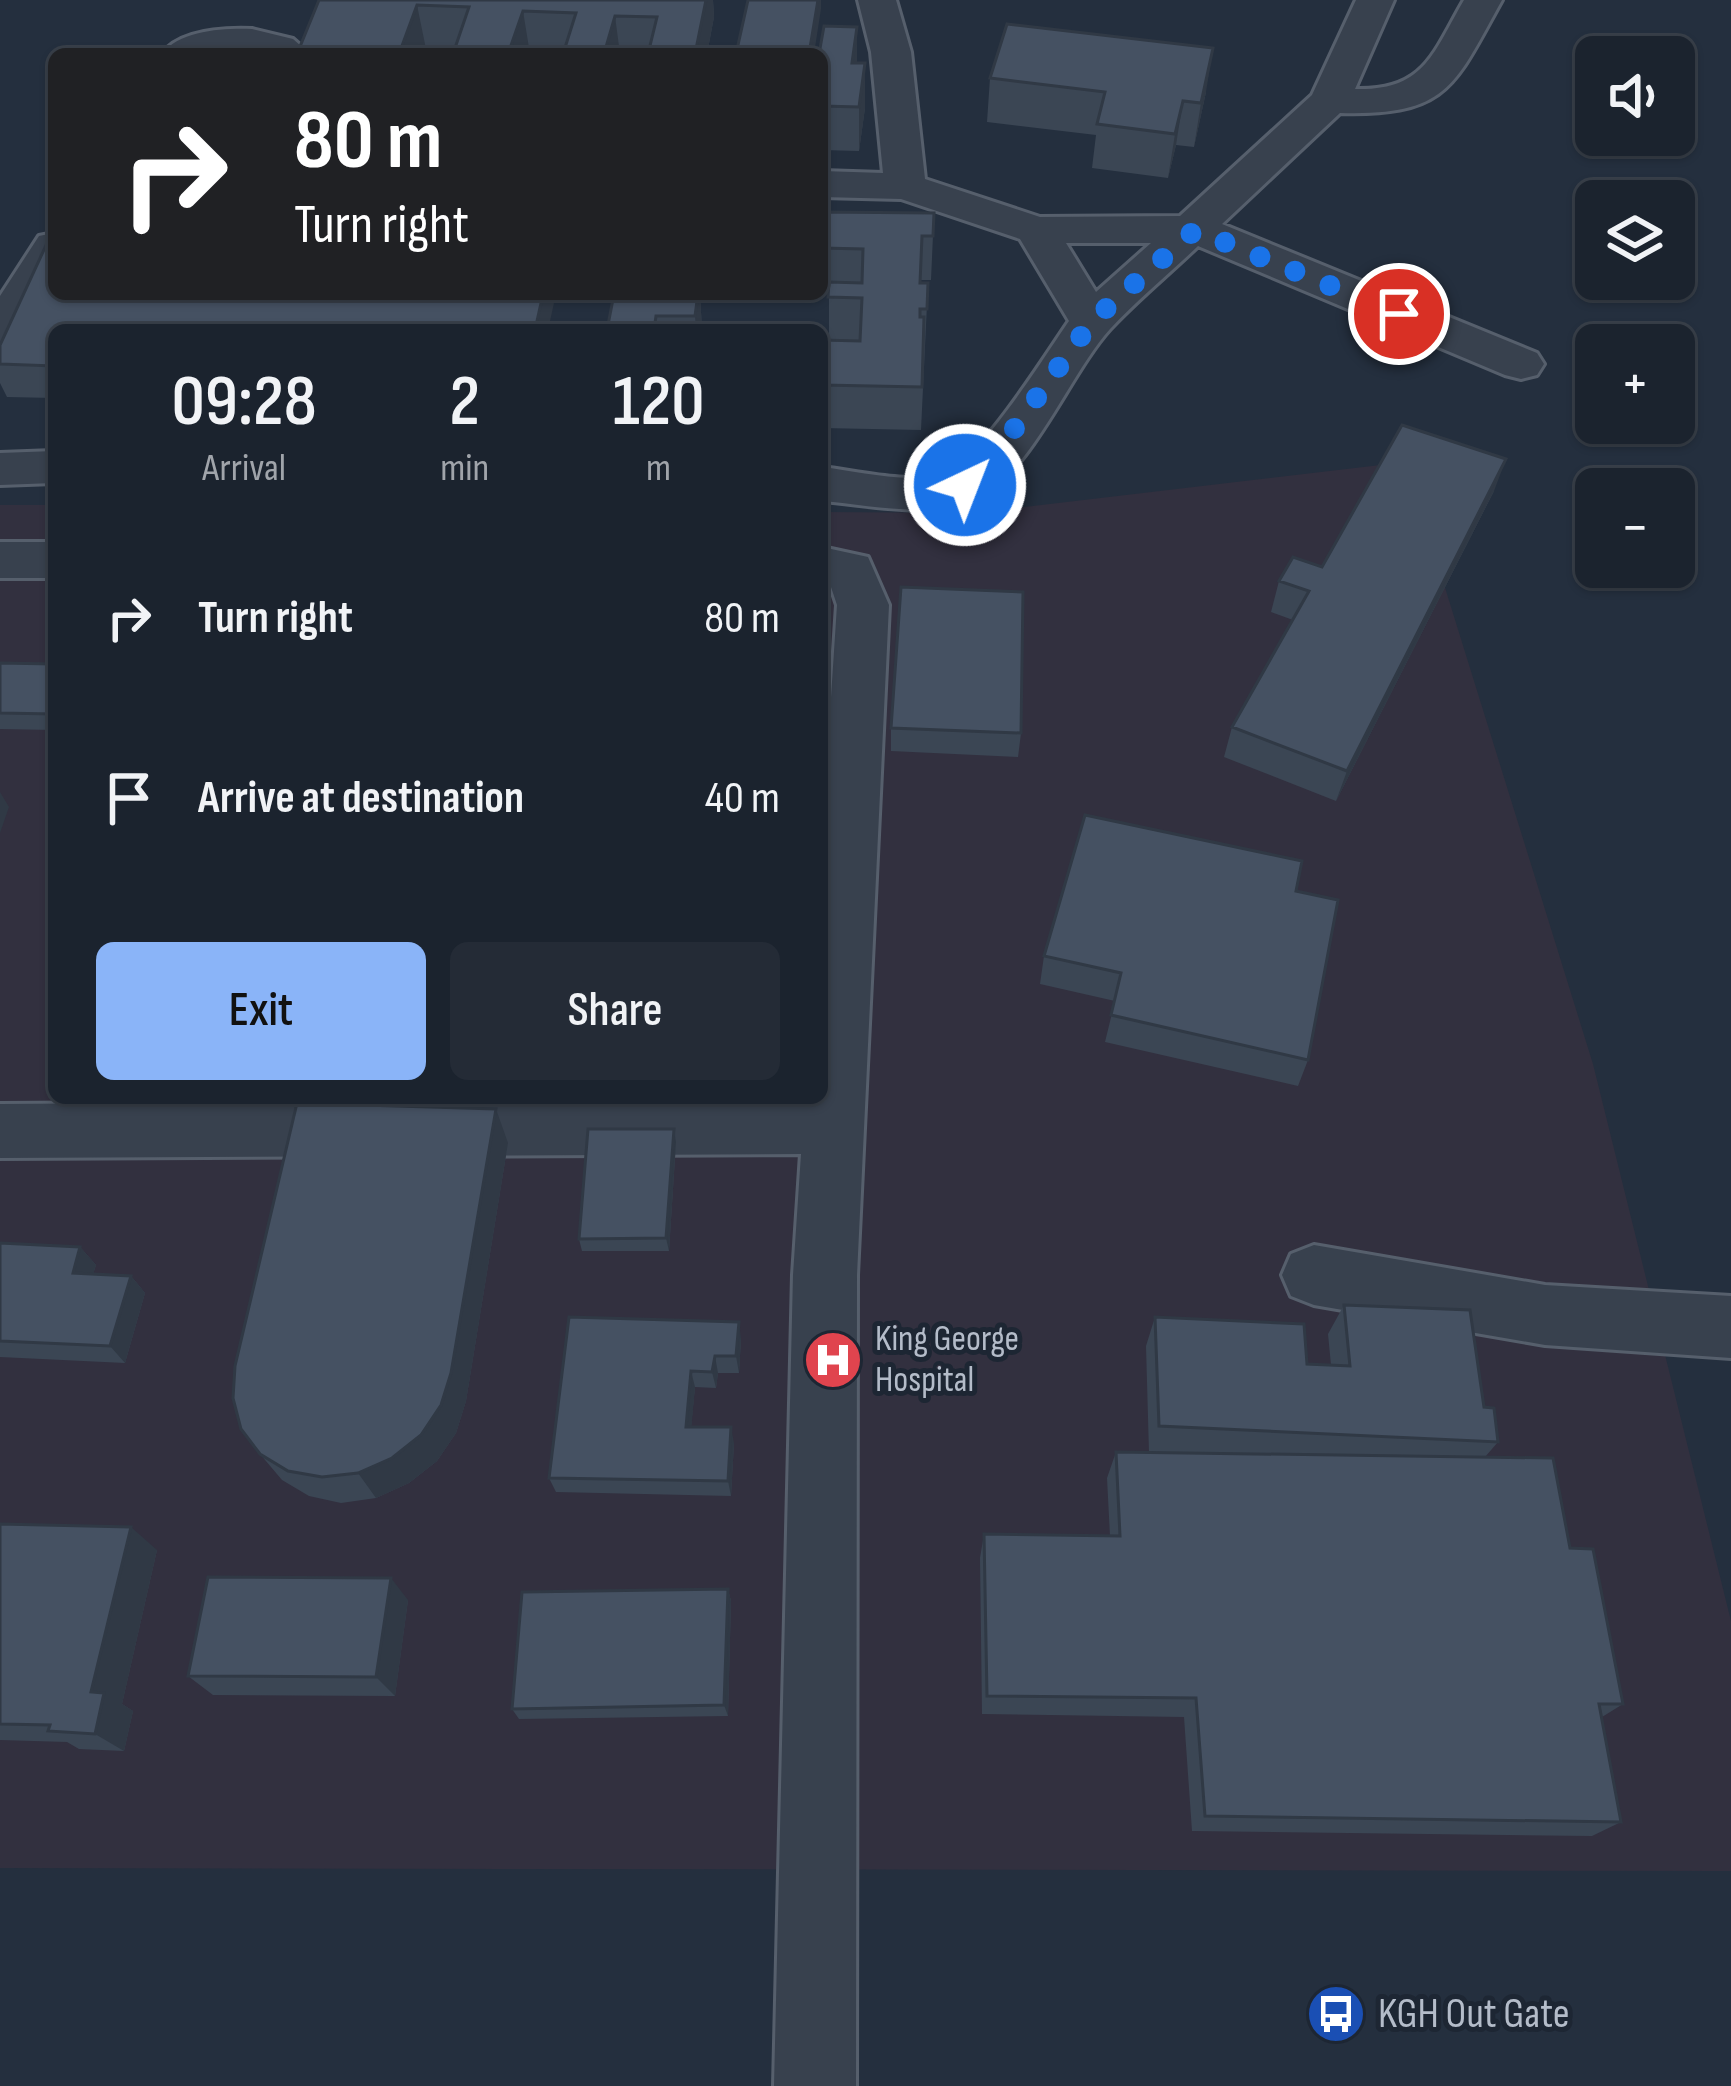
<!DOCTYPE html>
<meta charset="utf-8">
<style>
body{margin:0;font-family:"Sofia Sans Condensed",sans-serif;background:#242b36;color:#f1f3f6;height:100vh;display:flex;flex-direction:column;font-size:45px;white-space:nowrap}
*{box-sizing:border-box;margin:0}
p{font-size:39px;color:#a0a4aa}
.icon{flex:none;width:66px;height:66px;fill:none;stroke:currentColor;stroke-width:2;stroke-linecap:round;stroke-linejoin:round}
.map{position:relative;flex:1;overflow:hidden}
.side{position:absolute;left:48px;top:324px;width:780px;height:780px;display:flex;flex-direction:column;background:#1b232e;border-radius:18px;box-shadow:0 3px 9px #0004,0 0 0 3px #39404a}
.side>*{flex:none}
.banner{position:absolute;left:48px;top:48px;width:780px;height:252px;border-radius:18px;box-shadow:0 3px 9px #0004,0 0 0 3px #39404a;background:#202124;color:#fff;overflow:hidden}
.controls{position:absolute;left:1575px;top:36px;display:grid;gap:24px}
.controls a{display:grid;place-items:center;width:120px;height:120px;border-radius:18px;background:#1b232e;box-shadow:0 3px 9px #0004,0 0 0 3px #39404a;font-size:60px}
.pin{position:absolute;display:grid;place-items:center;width:102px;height:102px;color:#fff;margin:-51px;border:6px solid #fff;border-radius:50%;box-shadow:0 3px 12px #0007}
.me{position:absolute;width:132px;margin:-66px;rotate:43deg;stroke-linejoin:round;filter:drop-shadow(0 0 9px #0008)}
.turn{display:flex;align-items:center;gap:42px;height:252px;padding:0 48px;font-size:54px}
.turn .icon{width:156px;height:156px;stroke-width:2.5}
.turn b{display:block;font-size:84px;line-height:102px}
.eta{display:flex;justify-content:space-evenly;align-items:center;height:204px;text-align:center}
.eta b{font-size:72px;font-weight:600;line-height:84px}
.primary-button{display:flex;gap:24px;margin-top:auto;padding:24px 48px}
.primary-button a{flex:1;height:138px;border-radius:18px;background:#8ab4f8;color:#111;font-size:48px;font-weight:600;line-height:138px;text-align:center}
.primary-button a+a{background:#242b36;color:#f1f3f6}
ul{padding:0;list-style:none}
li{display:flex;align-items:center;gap:36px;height:180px;padding:0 48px}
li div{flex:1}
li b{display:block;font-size:45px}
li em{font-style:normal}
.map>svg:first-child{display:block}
.medical{fill:#32303f}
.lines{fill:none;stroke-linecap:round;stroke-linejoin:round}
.minor-casing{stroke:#565f6c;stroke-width:6}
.minor{fill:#38414e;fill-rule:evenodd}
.wall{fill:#3b4654}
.shaded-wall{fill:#303945}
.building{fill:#455162;stroke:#303945;stroke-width:3}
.route{stroke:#1a73e8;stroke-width:21;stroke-dasharray:0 37.8}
.labels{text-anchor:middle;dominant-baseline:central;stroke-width:10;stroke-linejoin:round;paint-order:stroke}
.poi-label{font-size:36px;fill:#b4bcc9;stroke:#1d2633;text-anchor:start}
.near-poi-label{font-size:42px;fill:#b4bcc9;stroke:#1d2633;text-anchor:start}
</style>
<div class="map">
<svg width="1731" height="2086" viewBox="0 0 1731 2086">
<rect width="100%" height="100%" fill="#242f3e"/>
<!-- medical -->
<path class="medical" d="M 1406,462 L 1593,1064 L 1731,1621 L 1731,1871 L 0,1868 L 0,505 L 54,505 L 54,1098 L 822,1098 L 822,512 L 974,513 Z"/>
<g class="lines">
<defs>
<path id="minor" d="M 858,0 L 896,0 L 911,52 L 925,179 L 1040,217 L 1180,216 L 1312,95 L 1356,0 L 1394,0 L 1355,89 C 1425,91 1433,53 1464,0 L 1502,0 C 1454,86 1448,116 1340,113 L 1222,224 L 1537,353 L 1544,364 L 1537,375 L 1521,379 L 1505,375 L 1198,246 C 1169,274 1137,300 1110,329 C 1070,373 1032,471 979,497 C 931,520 872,505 822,501 L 822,467 C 858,471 909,485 944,473 C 980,461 1046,354 1069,321 L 1020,239 L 901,199 L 822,197 L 822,171 L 883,173 L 871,52 ZM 1066,243 L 1151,243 L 1096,292 Z
M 252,29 L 293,39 L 310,54 L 162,54 C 180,30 224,28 252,29 Z
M 54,233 L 54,281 L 16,342 L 0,347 L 0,296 L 39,236 Z
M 54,451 L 54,483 L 0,485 L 0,453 Z
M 0,542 L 54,542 L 54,578 L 0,578 Z
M 822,547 L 868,557 L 889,605 L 857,1275 L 856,2086 L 774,2086 L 793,1275 L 801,1154 L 0,1158 L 0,1104 L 822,1098 L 822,836 L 837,605 L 830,584 L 822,583 Z
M 1314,1245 L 1545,1285 L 1731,1296 L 1731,1358 L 1545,1345 L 1314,1305 L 1291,1296 L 1282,1275 L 1291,1254 Z"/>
</defs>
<!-- minor casing -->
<use href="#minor" class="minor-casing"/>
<!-- minor -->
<use href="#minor" class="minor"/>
</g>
<!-- wall -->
<path class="wall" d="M 319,0 L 713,0 L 714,17 L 707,54 L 453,54 L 454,50 L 426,49 L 424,54 L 297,54 Z
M 857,27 L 857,63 L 865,108 L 859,151 L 822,150 L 822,54 Z
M 990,78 L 1206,92 L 1194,147 L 1176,145 L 1168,178 L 1092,168 L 1096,135 L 987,122 Z
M 822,212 L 934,213 L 931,280 L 920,280 L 920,283 L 928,283 L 921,430 L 822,428 L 822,340 L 829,341 L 829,293 L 822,292 Z
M 700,294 L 702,330 L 607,330 Z
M 54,330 L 54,398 L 7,397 L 0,383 L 0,345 Z
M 1494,491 L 1336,801 L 1224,757 L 1232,727 L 1293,620 L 1271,612 L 1279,581 L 1322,567 Z
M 0,663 L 54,664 L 54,730 L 0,729 Z
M 891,728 L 1021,733 L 1018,757 L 891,751 Z
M 1296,891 L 1308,1060 L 1298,1086 L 1105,1042 L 1115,1001 L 1040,984 L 1044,956 Z
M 676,1142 L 669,1251 L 582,1251 L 579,1239 Z
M 508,1143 L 466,1401 L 456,1433 L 437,1461 L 409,1483 L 376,1498 L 341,1503 L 309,1496 L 282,1480 L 260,1454 Z
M 0,1243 L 80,1247 L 96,1265 L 93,1274 L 131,1276 L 145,1293 L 125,1363 L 0,1357 Z
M 1344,1305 L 1484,1407 L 1498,1442 L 1485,1457 L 1570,1548 L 1623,1704 L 1602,1717 L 1621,1822 L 1592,1836 L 1192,1831 L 1184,1717 L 982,1714 L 980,1558 L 984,1534 L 1110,1536 L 1107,1478 L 1116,1452 L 1149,1453 L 1146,1346 L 1155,1317 L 1307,1364 L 1331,1365 L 1328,1334 Z
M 569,1317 L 741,1339 L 739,1373 L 718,1373 L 716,1388 L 695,1387 L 691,1427 L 734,1443 L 731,1496 L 556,1492 L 549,1478 Z
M 0,1524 L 157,1550 L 122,1704 L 133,1711 L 124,1751 L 79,1749 L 67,1742 L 0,1740 Z
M 728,1589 L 731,1601 L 728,1716 L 519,1719 L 512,1709 Z
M 408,1600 L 395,1696 L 213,1695 L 188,1676 Z"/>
<!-- shaded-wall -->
<path class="shaded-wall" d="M 706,0 L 713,0 L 714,17 L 707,54 L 695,54 Z
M 818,0 L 821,0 L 821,9 L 814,54 L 809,54 Z
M 417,5 L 426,49 L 424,54 L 399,54 Z
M 523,11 L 530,54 L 508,54 Z
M 615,16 L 620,54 L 604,54 Z
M 857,27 L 857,71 L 852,63 Z
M 1213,48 L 1206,92 L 1194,147 L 1201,103 Z
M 865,63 L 865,108 L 859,151 L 859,107 Z
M 1183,101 L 1176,145 L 1168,178 L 1175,134 Z
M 543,294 L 556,294 L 548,330 L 535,330 Z
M 698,294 L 700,294 L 702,330 L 696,330 L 695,316 Z
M 1506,459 L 1494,491 L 1336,801 L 1347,771 Z
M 0,792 L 9,807 L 0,833 Z
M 496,1109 L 508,1143 L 466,1401 L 456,1433 L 437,1461 L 409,1483 L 376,1498 L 358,1473 Z
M 674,1129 L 676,1142 L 669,1251 L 666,1238 Z
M 80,1247 L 96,1265 L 88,1290 L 73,1273 Z
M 131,1276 L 145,1293 L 125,1363 L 110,1346 Z
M 739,1322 L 741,1339 L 739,1373 L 736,1356 Z
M 715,1356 L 718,1373 L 716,1388 L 712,1372 Z
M 691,1371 L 695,1387 L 690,1443 L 686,1427 Z
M 731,1427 L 734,1443 L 731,1496 L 728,1481 Z
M 131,1527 L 157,1550 L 122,1704 L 133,1711 L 124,1751 L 95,1734 L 91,1692 Z
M 391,1578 L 408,1600 L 395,1696 L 376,1677 Z
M 728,1589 L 731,1601 L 728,1716 L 724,1705 Z"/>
<!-- building -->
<path class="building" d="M 319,0 L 706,0 L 695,54 L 648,54 L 657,17 L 615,16 L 604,54 L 563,54 L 576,13 L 523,11 L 508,54 L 453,54 L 469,7 L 417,5 L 399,54 L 297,54 Z
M 748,0 L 818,0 L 809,54 L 736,54 Z
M 1007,24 L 1213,48 L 1201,103 L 1183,101 L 1175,134 L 1097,124 L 1105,92 L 990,78 Z
M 824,26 L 857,27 L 852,63 L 865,63 L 859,107 L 822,106 L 822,54 L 819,54 Z
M 822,212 L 934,213 L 933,236 L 922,236 L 920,283 L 928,283 L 927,309 L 920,309 L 920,317 L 924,317 L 922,387 L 822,385 L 822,340 L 860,341 L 862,298 L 828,297 L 829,282 L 862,283 L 863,249 L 822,248 Z
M 54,228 L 54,294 L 543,294 L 535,330 L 54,330 L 54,366 L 0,364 L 0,345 Z
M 614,294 L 698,294 L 695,316 L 656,316 L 654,330 L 607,330 Z
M 1402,425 L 1506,459 L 1347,771 L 1232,727 L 1309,591 L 1279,581 L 1293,557 L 1322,567 Z
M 901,587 L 1023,592 L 1021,733 L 891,728 Z
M 0,663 L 54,664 L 54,714 L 0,713 Z
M 1085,815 L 1302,861 L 1296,891 L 1338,900 L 1308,1060 L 1111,1015 L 1121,973 L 1044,956 Z
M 297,1103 L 496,1109 L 451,1373 L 441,1405 L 421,1435 L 392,1458 L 358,1473 L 322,1477 L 288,1471 L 260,1454 L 241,1429 L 233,1398 L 235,1366 Z
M 588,1129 L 674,1129 L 666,1238 L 579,1239 Z
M 0,1243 L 80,1247 L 73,1273 L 131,1276 L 110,1346 L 0,1341 Z
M 1344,1305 L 1470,1310 L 1484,1407 L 1494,1408 L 1498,1442 L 1159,1426 L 1155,1317 L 1304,1324 L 1307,1364 L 1350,1366 Z
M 569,1317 L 739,1322 L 736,1356 L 715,1356 L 712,1372 L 691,1371 L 686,1427 L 731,1427 L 728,1481 L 549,1478 Z
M 1116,1452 L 1553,1458 L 1570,1548 L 1593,1549 L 1623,1704 L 1599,1704 L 1621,1822 L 1205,1816 L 1196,1698 L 987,1696 L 984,1534 L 1120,1536 Z
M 0,1524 L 131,1527 L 91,1692 L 104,1693 L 95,1734 L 48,1731 L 50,1725 L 0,1724 Z
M 208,1577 L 391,1578 L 376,1677 L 188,1676 Z
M 728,1589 L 724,1705 L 512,1709 L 522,1592 Z"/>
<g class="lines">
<!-- route -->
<path class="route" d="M 965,485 L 988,465 L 1092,321 L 1195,230 L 1399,314"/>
</g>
<!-- icons -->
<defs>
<symbol id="hospital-disc" viewBox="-11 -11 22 22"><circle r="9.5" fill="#e0444e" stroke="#1d2633"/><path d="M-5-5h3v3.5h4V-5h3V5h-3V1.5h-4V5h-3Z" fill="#fff"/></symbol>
<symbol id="bus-disc" viewBox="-11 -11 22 22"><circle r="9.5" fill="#1a4fb4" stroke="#1d2633"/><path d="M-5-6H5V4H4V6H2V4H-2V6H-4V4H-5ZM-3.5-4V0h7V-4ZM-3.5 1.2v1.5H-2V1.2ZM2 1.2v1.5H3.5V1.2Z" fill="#fff"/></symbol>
</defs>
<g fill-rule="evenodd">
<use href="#hospital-disc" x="800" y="1327" width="66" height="66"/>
<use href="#bus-disc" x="1303" y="1981" width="66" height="66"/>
</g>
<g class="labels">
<!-- poi labels -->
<g class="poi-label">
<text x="875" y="1339">King George<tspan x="875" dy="41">Hospital</tspan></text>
</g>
<!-- near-poi labels -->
<g class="near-poi-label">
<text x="1378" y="2014">KGH Out Gate</text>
</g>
</g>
</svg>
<div class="controls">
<a><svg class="icon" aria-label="sound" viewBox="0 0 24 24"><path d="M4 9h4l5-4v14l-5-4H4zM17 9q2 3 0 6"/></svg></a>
<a><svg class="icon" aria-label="layers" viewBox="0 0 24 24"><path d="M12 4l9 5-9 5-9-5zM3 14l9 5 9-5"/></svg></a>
<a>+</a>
<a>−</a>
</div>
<div class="pin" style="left:1399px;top:314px;background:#d93025"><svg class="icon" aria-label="arrive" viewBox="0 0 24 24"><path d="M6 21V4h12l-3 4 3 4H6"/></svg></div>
<svg class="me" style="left:965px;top:485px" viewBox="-20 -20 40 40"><circle r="17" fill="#1a73e8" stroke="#fff" stroke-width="3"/><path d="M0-11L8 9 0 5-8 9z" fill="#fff"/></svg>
<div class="banner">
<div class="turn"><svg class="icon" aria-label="right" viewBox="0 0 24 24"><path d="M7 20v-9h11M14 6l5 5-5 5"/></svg><div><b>80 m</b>Turn right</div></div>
</div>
<section class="side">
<div class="eta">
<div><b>09:28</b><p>Arrival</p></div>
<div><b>2</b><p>min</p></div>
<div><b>120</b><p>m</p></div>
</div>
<ul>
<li><svg class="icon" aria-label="right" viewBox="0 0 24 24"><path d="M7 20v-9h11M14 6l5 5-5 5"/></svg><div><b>Turn right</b></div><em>80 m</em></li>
<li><svg class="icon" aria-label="arrive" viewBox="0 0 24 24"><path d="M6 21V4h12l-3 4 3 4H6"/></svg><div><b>Arrive at destination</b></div><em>40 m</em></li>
</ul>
<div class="primary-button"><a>Exit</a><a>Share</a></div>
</section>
</div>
